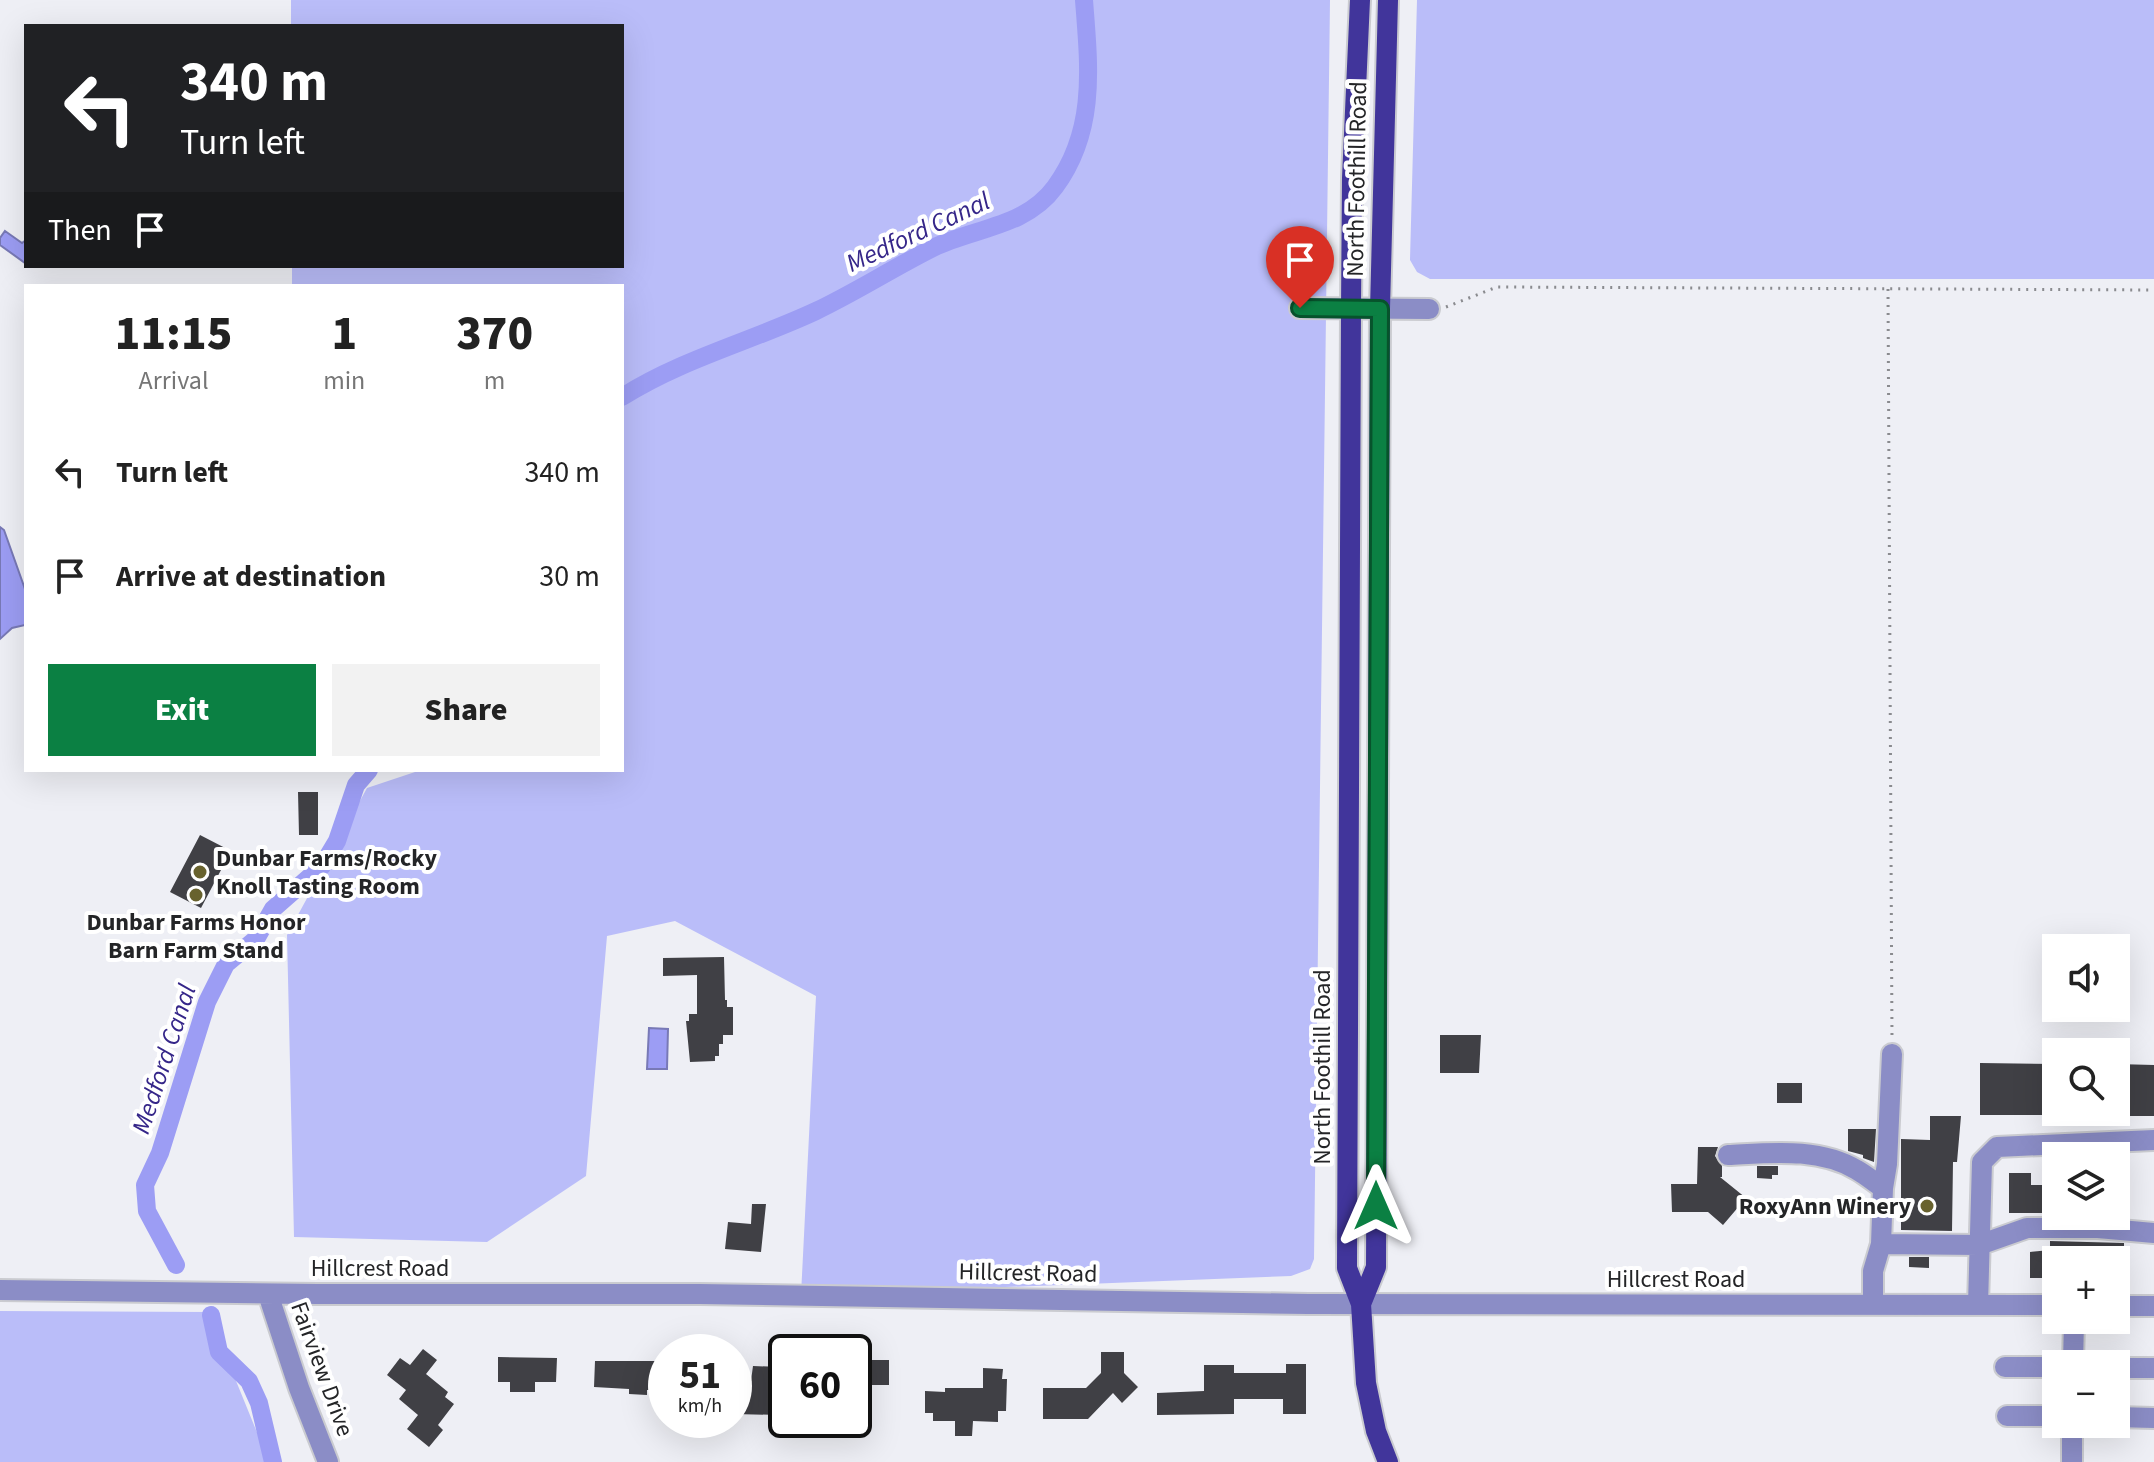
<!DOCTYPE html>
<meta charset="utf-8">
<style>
body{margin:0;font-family:"Source Sans 3",sans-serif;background:#f2f2f2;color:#222;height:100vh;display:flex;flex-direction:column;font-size:30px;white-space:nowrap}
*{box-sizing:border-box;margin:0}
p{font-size:26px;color:#767676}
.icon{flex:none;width:44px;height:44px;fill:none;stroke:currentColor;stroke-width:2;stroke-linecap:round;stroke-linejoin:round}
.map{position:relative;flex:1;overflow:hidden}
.panel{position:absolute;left:24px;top:284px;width:600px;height:488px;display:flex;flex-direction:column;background:#fff;border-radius:0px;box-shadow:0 8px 32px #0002}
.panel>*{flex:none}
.guide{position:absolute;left:24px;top:24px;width:600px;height:244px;border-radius:0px;box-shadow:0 8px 32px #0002;background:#202124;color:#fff;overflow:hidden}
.buttons{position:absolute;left:2042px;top:934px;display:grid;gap:16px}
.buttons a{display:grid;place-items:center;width:88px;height:88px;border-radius:0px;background:#fff;box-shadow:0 8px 32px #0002;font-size:40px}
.speed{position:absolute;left:648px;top:1334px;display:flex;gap:16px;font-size:40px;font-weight:700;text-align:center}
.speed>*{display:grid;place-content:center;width:104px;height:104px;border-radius:50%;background:#fff;box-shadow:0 8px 32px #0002;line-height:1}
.speed small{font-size:20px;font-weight:400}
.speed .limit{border:4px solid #111;border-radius:12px;background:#fff;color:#111}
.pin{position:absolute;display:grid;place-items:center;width:68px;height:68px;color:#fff;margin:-82px -34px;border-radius:50% 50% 50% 0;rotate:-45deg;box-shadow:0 0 8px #0007}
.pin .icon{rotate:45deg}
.me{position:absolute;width:88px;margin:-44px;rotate:0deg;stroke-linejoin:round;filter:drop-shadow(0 0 6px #0008)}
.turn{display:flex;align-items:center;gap:28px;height:168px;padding:0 24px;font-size:36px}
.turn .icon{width:104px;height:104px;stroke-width:2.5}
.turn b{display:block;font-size:56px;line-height:68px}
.then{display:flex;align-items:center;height:76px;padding:0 24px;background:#0003;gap:16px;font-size:30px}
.eta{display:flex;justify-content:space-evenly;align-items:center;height:136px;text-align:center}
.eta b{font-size:48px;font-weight:800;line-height:56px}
.button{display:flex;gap:16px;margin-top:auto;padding:16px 24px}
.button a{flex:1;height:92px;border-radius:0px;background:#0b8043;color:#fff;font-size:32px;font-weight:800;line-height:92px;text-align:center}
.button a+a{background:#f2f2f2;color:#222}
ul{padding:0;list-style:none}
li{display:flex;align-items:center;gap:24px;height:104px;padding:0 24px}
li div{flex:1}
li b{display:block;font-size:30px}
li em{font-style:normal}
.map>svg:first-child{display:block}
.green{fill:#babdf9}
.water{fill:#9c9df4;stroke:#7879b6;stroke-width:2}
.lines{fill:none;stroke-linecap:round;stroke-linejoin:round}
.canal{stroke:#9c9df4;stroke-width:18}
.building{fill:#404045}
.minor-casing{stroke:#cacbd0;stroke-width:24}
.major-casing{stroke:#cacbd0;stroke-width:24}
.path{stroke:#8a8b8f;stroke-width:3;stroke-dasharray:2 6;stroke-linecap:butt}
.minor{stroke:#8b8dc6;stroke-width:20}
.major{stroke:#41359b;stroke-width:20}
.route-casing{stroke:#07532c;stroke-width:20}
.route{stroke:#0b8043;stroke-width:14}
.poi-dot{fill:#68622e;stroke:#fff;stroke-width:3}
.labels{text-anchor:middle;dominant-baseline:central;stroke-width:8;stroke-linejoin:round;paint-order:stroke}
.street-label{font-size:24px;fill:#242527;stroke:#fff}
.poi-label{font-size:24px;font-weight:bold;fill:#242527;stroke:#fff;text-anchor:start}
.water-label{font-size:26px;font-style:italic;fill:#352689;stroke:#fff}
</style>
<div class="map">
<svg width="2154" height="1462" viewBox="0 0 2154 1462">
<rect width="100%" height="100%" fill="#eeeff5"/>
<!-- green -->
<path class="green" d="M 291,0 L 1330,0 L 1314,1259 L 1310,1269 L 1291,1276 L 801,1295 L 816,996 L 675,921 L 607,936 L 586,1176 L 487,1242 L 294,1237 L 287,935 L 367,788 L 421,770 L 622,770 L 622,286 L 292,286 L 292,266 L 622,266 L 622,26 L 291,26 Z
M 1417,0 L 2154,0 L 2154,279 L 1430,279 L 1417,272 L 1410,260 Z
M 0,1311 L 208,1312 L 269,1462 L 0,1462 Z"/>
<!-- water -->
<path class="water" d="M 5,231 L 22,243 L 26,240 L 25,263 L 0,245 L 0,238 Z
M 0,527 L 4,530 L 26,592 L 25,625 L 12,628 L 0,639 Z
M 649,1028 L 668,1029 L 667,1069 L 647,1069 Z"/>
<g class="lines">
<!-- canal -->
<path class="canal" d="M 622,397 C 682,359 752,341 816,311 C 856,292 893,268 933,248 C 974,228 1026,227 1055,187 C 1097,130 1089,66 1084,0
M 176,1265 L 147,1211 L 145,1185 L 160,1153 L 207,1002 L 226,964 L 256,939 L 273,909 L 322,866 L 337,841 L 356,785 L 369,770
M 211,1315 L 219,1352 L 249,1381 L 259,1403 L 273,1462"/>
</g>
<!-- building -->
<path class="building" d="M 298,792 L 318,792 L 318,835 L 299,835 Z
M 200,835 L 231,851 L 201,908 L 170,892 Z
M 724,957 L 725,1000 L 727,1000 L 727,1007 L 733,1007 L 733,1035 L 723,1035 L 723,1044 L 719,1044 L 719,1056 L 715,1056 L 715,1061 L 690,1062 L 686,1021 L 689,1021 L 689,1014 L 697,1014 L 697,975 L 663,976 L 663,958 Z
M 1440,1035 L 1481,1035 L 1479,1073 L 1440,1073 Z
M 1980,1063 L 2056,1064 L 2056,1115 L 1980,1115 Z
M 2116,1064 L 2154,1065 L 2154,1116 L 2116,1116 Z
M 1777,1083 L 1802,1083 L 1802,1103 L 1777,1103 Z
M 1930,1116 L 1961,1116 L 1957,1162 L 1953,1162 L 1952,1231 L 1901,1230 L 1901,1139 L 1930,1140 Z
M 1848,1129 L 1876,1129 L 1874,1162 L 1863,1158 L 1863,1155 L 1848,1151 Z
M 1698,1147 L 1718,1147 L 1715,1156 L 1722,1166 L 1722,1177 L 1720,1177 L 1746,1198 L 1723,1225 L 1708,1212 L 1672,1212 L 1671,1184 L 1697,1184 Z
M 1757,1166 L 1778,1166 L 1778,1175 L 1772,1175 L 1772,1179 L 1757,1178 Z
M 2009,1173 L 2031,1173 L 2031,1185 L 2056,1185 L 2056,1213 L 2009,1213 Z
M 752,1204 L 766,1204 L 761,1252 L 725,1249 L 728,1222 L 751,1224 Z
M 2050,1241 L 2124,1243 L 2124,1260 L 2056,1260 L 2056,1278 L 2030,1278 L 2030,1252 L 2050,1250 Z
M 1909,1257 L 1929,1257 L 1929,1268 L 1909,1267 Z
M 423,1349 L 437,1360 L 426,1374 L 448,1392 L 445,1397 L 454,1404 L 438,1425 L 443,1430 L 429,1447 L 407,1429 L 418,1415 L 399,1399 L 406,1390 L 387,1375 L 400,1358 L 410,1365 Z
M 1101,1352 L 1124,1352 L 1124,1373 L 1138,1387 L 1122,1403 L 1113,1393 L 1088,1419 L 1043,1419 L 1043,1388 L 1086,1388 L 1101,1373 Z
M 498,1357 L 557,1358 L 556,1382 L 535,1382 L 535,1392 L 510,1392 L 510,1382 L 498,1382 Z
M 866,1360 L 889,1360 L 889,1385 L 854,1385 L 854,1366 L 866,1366 Z
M 595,1361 L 666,1361 L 666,1390 L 647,1390 L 647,1395 L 629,1394 L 629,1389 L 594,1387 Z
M 1286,1364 L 1306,1364 L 1306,1414 L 1283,1414 L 1283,1399 L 1234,1399 L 1234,1414 L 1157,1415 L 1157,1393 L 1204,1391 L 1204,1365 L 1234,1365 L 1234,1373 L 1286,1373 Z
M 753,1366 L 781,1367 L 780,1415 L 734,1414 L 734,1388 L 750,1388 Z
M 983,1368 L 1003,1369 L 1002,1379 L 1007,1379 L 1006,1411 L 998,1411 L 998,1422 L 973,1421 L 972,1436 L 955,1436 L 955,1421 L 933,1421 L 933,1413 L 925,1413 L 925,1391 L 945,1392 L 945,1388 L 983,1388 Z"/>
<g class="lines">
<defs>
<path id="minor" d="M 1300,308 L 1429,309
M 1728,1155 C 1770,1153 1819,1147 1857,1170 C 1866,1175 1874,1182 1883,1188 L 1881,1244 L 1979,1245 L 2027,1228 L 2098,1228 L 2154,1233
M 1883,1188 L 1887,1164 L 1892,1054
M 0,1290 L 317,1294 L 700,1294 L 1308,1304 L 2056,1305
M 268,1294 L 299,1388 L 328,1462
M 1873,1304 L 1873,1271 L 1881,1244
M 1978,1305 L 1982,1162 L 1997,1147 L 2154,1140
M 2116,1306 L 2154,1306
M 2073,1364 L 2074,1320
M 2005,1367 L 2056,1367
M 2116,1368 L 2154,1368
M 2007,1416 L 2056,1416
M 2116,1417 L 2154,1418
M 2072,1462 L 2072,1424"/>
<path id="major" d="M 1360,0 L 1352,178 L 1351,309 L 1347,1268 L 1361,1304 L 1366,1383 L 1376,1431 L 1388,1462
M 1361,1304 L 1376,1267 L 1380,309 L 1388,0"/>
</defs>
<!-- minor casing -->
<use href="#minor" class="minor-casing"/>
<!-- major casing -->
<use href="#major" class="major-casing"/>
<!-- path -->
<path class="path" d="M 1888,289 L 1892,1038
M 1446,307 L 1497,287 L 2154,290"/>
<!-- minor -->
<use href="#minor" class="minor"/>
<!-- major -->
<use href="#major" class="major"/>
</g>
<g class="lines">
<defs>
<path id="route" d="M 1300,308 L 1380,309 L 1376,1206"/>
</defs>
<!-- route casing -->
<use href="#route" class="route-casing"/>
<!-- route -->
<use href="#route" class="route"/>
</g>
<!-- markers -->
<g class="poi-dot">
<circle cx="200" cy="872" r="8"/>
<circle cx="196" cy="895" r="8"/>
<circle cx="1927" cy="1206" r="8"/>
</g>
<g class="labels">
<!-- street labels -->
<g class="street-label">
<text transform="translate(1357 179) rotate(-89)">North Foothill Road</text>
<text transform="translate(1322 1067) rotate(-90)">North Foothill Road</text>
<text x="380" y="1268">Hillcrest Road</text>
<text transform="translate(1028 1273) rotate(1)">Hillcrest Road</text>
<text x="1676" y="1279">Hillcrest Road</text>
<text transform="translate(322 1369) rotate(70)">Fairview Drive</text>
</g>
<!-- poi labels -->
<g class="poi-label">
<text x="216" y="858">Dunbar Farms/Rocky<tspan x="216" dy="28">Knoll Tasting Room</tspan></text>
<text x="196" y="922" text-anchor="middle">Dunbar Farms Honor<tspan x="196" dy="28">Barn Farm Stand</tspan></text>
<text x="1911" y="1206" text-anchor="end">RoxyAnn Winery</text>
</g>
<!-- water labels -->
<g class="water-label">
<text transform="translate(918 232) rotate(-25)">Medford Canal</text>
<text transform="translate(164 1059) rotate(-72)">Medford Canal</text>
</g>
</g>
</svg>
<div class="buttons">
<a><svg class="icon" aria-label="sound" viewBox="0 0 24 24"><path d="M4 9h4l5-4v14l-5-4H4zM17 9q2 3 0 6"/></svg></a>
<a><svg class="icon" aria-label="search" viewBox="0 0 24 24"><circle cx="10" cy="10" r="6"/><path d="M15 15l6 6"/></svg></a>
<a><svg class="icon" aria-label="layers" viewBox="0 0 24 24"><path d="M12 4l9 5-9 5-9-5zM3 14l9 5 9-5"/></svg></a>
<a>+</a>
<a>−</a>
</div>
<div class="speed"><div>51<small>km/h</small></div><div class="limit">60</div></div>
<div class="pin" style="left:1300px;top:308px;background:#d93025"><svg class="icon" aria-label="arrive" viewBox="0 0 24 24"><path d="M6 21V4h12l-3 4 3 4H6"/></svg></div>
<svg class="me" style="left:1376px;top:1206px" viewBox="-20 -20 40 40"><path d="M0-17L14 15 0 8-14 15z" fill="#0b8043" stroke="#fff" stroke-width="4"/></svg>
<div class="guide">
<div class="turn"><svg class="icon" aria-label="left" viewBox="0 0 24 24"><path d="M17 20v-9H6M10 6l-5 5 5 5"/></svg><div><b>340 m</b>Turn left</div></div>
<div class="then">Then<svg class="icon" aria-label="arrive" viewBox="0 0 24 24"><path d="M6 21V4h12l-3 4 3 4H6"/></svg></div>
</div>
<section class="panel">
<div class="eta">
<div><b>11:15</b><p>Arrival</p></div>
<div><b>1</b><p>min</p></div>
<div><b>370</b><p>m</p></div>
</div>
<ul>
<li><svg class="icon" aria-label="left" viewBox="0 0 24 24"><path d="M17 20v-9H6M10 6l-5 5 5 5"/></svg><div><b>Turn left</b></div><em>340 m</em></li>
<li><svg class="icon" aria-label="arrive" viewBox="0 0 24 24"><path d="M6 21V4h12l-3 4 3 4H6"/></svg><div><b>Arrive at destination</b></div><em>30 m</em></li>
</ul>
<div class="button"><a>Exit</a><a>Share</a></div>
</section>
</div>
